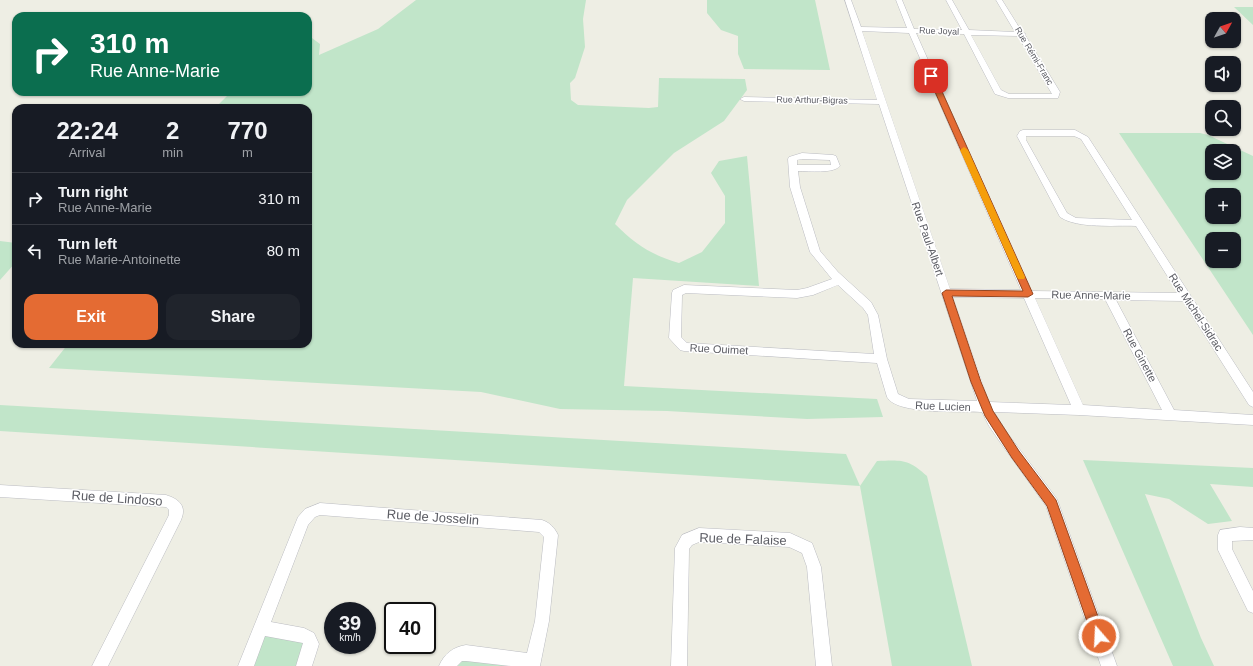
<!DOCTYPE html>
<meta charset="utf-8">
<style>
body{margin:0;font-family:Helvetica,sans-serif;background:#20242c;color:#f1f3f6;height:100vh;display:flex;flex-direction:column;font-size:15px;white-space:nowrap}
*{box-sizing:border-box;margin:0}
p{font-size:13px;color:#9ea1a6}
.icon{flex:none;width:22px;height:22px;fill:none;stroke:currentColor;stroke-width:2;stroke-linecap:round;stroke-linejoin:round}
.map{position:relative;flex:1;overflow:hidden}
.drawer{position:absolute;left:12px;top:104px;width:300px;height:244px;display:flex;flex-direction:column;background:#171b24;border-radius:12px;box-shadow:0 1px 3px #0004}
.drawer>*{flex:none}
.guide{position:absolute;left:12px;top:12px;width:300px;height:84px;border-radius:12px;box-shadow:0 1px 3px #0004;background:#0b6e4f;color:#fff;overflow:hidden}
.needle{width:26px;rotate:50deg}
.tools{position:absolute;left:1205px;top:12px;display:grid;gap:8px}
.tools a{display:grid;place-items:center;width:36px;height:36px;border-radius:8px;background:#171b24;box-shadow:0 1px 3px #0004;font-size:20px}
.speed{position:absolute;left:324px;top:602px;display:flex;gap:8px;font-size:20px;font-weight:700;text-align:center}
.speed>*{display:grid;place-content:center;width:52px;height:52px;border-radius:50%;background:#171b24;box-shadow:0 1px 3px #0004;line-height:1}
.speed small{font-size:10px;font-weight:400}
.speed .limit{border:2px solid #111;border-radius:6px;background:#fff;color:#111}
.pin{position:absolute;display:grid;place-items:center;width:34px;height:34px;color:#fff;margin:-17px;border-radius:8px;box-shadow:0 2px 6px #0006}
.me{position:absolute;width:44px;margin:-22px;rotate:341deg;stroke-linejoin:round;filter:drop-shadow(0 0 3px #0008)}
.turn{display:flex;align-items:center;gap:14px;height:84px;padding:0 12px;font-size:18px}
.turn .icon{width:52px;height:52px;stroke-width:2.5}
.turn b{display:block;font-size:28px;line-height:34px}
.eta{display:flex;justify-content:space-evenly;align-items:center;height:68px;text-align:center}
.eta b{font-size:24px;font-weight:700;line-height:28px}
.action{display:flex;gap:8px;margin-top:auto;padding:8px 12px}
.action a{flex:1;height:46px;border-radius:12px;background:#e46b33;color:#fff;font-size:16px;font-weight:700;line-height:46px;text-align:center}
.action a+a{background:#20242c;color:#f1f3f6}
ul{padding:0;list-style:none}
li{display:flex;align-items:center;gap:12px;height:52px;padding:0 12px;border-top:1px solid #363941}
li div{flex:1}
li b{display:block;font-size:15px}
li em{font-style:normal}
.map>svg:first-child{display:block}
.green{fill:#c1e5c9;fill-rule:evenodd}
.lines{fill:none;stroke-linecap:round;stroke-linejoin:round}
.minor-casing{stroke:#bbbcc2;stroke-width:1}
.minor{fill:#fff;fill-rule:evenodd}
.route{fill:#e46b33;stroke:#944621}
.slow{fill:#f59e0b}
.labels{text-anchor:middle;dominant-baseline:central;stroke-width:3;stroke-linejoin:round;paint-order:stroke}
.far-street-label{font-size:9px;fill:#5c5d64;stroke:#fff}
.street-label{font-size:11px;fill:#5c5d64;stroke:#fff}
.near-street-label{font-size:13px;fill:#5c5d64;stroke:#fff}
</style>
<div class="map">
<svg width="1253" height="666" viewBox="0 0 1253 666">
<rect width="100%" height="100%" fill="#eeeee4"/>
<!-- green -->
<path class="green" d="M 416,0 L 586,0 L 583,19 L 585,47 L 575,78 L 570,83 L 571,100 L 578,105 L 649,108 L 658,107 L 659,78 L 745,79 L 747,90 L 724,121 L 674,153 L 627,200 L 615,224 C 635,244 651,255 679,263 L 702,252 L 725,223 L 725,196 L 711,173 L 719,161 L 747,156 L 759,286 L 633,278 L 624,386 L 877,399 L 883,417 L 807,419 L 667,411 L 560,409 L 481,392 L 49,368 L 68,344 L 308,344 L 308,108 L 215,108 L 231,92 L 308,92 L 308,35 L 320,44 L 319,55 L 378,29 Z
M 707,0 L 815,0 L 830,70 L 744,69 L 738,54 L 738,36 L 721,30 L 707,13 Z
M 1234,7 L 1253,7 L 1253,25 Z
M 1119,133 L 1200,133 L 1208,135 L 1253,156 L 1253,335 ZM 1212,151 L 1234,151 L 1234,173 L 1212,173 ZM 1212,195 L 1234,195 L 1234,217 L 1212,217 ZM 1212,239 L 1234,239 L 1234,261 L 1212,261 Z
M 0,241 L 16,243 L 16,262 L 0,280 Z
M 0,405 L 846,454 L 860,486 L 877,461 C 902,460 908,459 927,476 L 972,666 L 892,666 L 860,486 L 0,431 Z
M 1083,460 L 1253,468 L 1253,487 L 1210,484 L 1232,521 L 1208,524 L 1169,499 L 1145,494 L 1201,638 L 1214,666 L 1173,666 Z
M 261,628 L 304,635 L 304,666 L 246,666 Z
M 458,654 L 532,666 L 447,666 Z"/>
<g class="lines">
<defs>
<path id="minor" d="M 845,0 L 851,0 L 861,27 L 907,28 L 896,0 L 902,0 L 914,29 L 962,30 L 946,0 L 952,0 L 969,30 L 1015,32 L 996,0 L 1002,0 L 1022,32 L 1026,34 L 1025,35 L 1060,92 L 1058,98 L 1008,98 L 995,94 L 964,34 L 916,33 L 1031,291 L 1178,293 L 1136,226 C 1114,225 1078,229 1060,217 L 1017,136 L 1020,131 L 1023,130 L 1075,130 L 1088,137 L 1253,392 L 1253,407 L 1249,405 L 1183,301 L 1116,300 L 1174,410 L 1253,415 L 1253,425 L 1079,415 L 994,412 L 1008,434 L 1057,499 L 1117,666 L 1101,666 L 1046,506 L 1000,442 L 989,426 L 982,412 C 963,411 896,415 887,397 L 877,363 L 684,351 L 680,350 L 669,338 L 672,293 L 673,290 L 684,285 L 797,290 L 807,288 L 832,279 L 810,252 L 790,187 L 788,159 L 789,157 L 802,153 L 833,155 L 836,156 L 840,166 C 833,174 809,171 798,171 L 800,187 L 820,251 L 838,272 L 871,302 L 878,315 L 887,359 L 898,394 L 909,399 L 977,401 L 879,104 L 744,101 L 740,99 L 744,97 L 877,100 ZM 862,31 L 909,33 L 1021,290 L 950,289 ZM 971,35 L 1018,36 L 1052,94 L 1009,94 L 1001,90 ZM 1026,136 L 1074,136 L 1081,139 L 1132,220 L 1076,218 L 1067,213 L 1026,140 ZM 802,159 L 830,160 L 831,165 L 797,165 L 797,160 ZM 838,285 L 863,308 L 868,315 L 874,354 L 687,343 L 681,337 L 682,295 L 686,293 L 797,298 L 813,295 ZM 953,297 L 1024,298 L 1071,405 L 989,402 ZM 1035,298 L 1105,299 L 1162,410 L 1083,405 Z
M 0,485 L 166,495 C 179,499 187,506 181,520 L 108,666 L 92,666 L 169,515 L 169,510 L 166,507 L 0,497 Z
M 320,503 L 542,520 C 549,522 555,528 558,535 L 549,621 L 540,666 L 511,666 L 466,661 L 462,661 L 457,666 L 439,666 C 444,654 453,647 466,645 L 527,653 L 535,621 L 544,537 L 539,532 L 320,515 L 315,517 L 308,525 L 271,622 L 304,628 L 314,633 L 319,644 L 312,666 L 296,666 L 303,643 L 265,636 L 254,666 L 238,666 L 298,517 L 305,509 Z
M 1240,527 L 1253,528 L 1253,540 L 1232,541 L 1232,549 L 1253,591 L 1253,613 L 1248,611 L 1218,550 L 1218,535 L 1220,530 Z
M 699,528 L 790,533 L 812,543 L 821,567 L 832,666 L 816,666 L 807,567 L 802,553 L 789,547 L 699,542 L 692,545 L 689,549 L 687,666 L 671,666 L 675,548 L 682,535 Z"/>
</defs>
<!-- minor casing -->
<use href="#minor" class="minor-casing"/>
<!-- minor -->
<use href="#minor" class="minor"/>
</g>
<!-- route -->
<path class="route" d="M 931,74 L 935,76 L 1033,294 L 1028,297 L 952,296 L 981,382 L 993,411 L 1019,451 L 1056,500 L 1105,636 L 1103,641 L 1099,643 L 1094,641 L 1092,636 L 1047,506 L 1012,458 L 985,416 L 971,382 L 942,293 L 946,290 L 1023,291 L 928,76 Z"/>
<!-- slow -->
<path class="slow" d="M 964,147 L 968,150 L 1025,277 L 1024,279 L 1018,279 L 1017,277 L 960,150 Z"/>
<g class="labels">
<!-- far-street labels -->
<g class="far-street-label">
<text transform="translate(939 31) rotate(2)">Rue Joyal</text>
<text transform="translate(1034 56) rotate(59)">Rue Rémi-Franc</text>
<text transform="translate(812 100) rotate(1)">Rue Arthur-Bigras</text>
</g>
<!-- street labels -->
<g class="street-label">
<text transform="translate(928 239) rotate(71)">Rue Paul-Albert</text>
<text transform="translate(1091 295) rotate(1)">Rue Anne-Marie</text>
<text transform="translate(1196 312) rotate(57)">Rue Michel-Sidrac</text>
<text transform="translate(719 349) rotate(3)">Rue Ouimet</text>
<text transform="translate(1140 355) rotate(62)">Rue Ginette</text>
<text transform="translate(943 406) rotate(2)">Rue Lucien</text>
</g>
<!-- near-street labels -->
<g class="near-street-label">
<text transform="translate(117 498) rotate(4)">Rue de Lindoso</text>
<text transform="translate(433 517) rotate(4)">Rue de Josselin</text>
<text transform="translate(743 539) rotate(2)">Rue de Falaise</text>
</g>
</g>
</svg>
<div class="tools">
<a><svg class="needle" viewBox="-14 -14 28 28"><path d="M0-13l5 13h-10z" fill="#e53935"/><path d="M0 13l5-13h-10z" fill="#9ea1a6"/></svg></a>
<a><svg class="icon" aria-label="sound" viewBox="0 0 24 24"><path d="M4 9h4l5-4v14l-5-4H4zM17 9q2 3 0 6"/></svg></a>
<a><svg class="icon" aria-label="search" viewBox="0 0 24 24"><circle cx="10" cy="10" r="6"/><path d="M15 15l6 6"/></svg></a>
<a><svg class="icon" aria-label="layers" viewBox="0 0 24 24"><path d="M12 4l9 5-9 5-9-5zM3 14l9 5 9-5"/></svg></a>
<a>+</a>
<a>−</a>
</div>
<div class="speed"><div>39<small>km/h</small></div><div class="limit">40</div></div>
<div class="pin" style="left:931px;top:76px;background:#d93025"><svg class="icon" aria-label="arrive" viewBox="0 0 24 24"><path d="M6 21V4h12l-3 4 3 4H6"/></svg></div>
<svg class="me" style="left:1099px;top:636px" viewBox="-20 -20 40 40"><circle r="17" fill="#e46b33" stroke="#fff" stroke-width="3"/><path d="M0-11L8 9 0 5-8 9z" fill="#fff"/></svg>
<div class="guide">
<div class="turn"><svg class="icon" aria-label="right" viewBox="0 0 24 24"><path d="M7 20v-9h11M14 6l5 5-5 5"/></svg><div><b>310 m</b>Rue Anne-Marie</div></div>
</div>
<section class="drawer">
<div class="eta">
<div><b>22:24</b><p>Arrival</p></div>
<div><b>2</b><p>min</p></div>
<div><b>770</b><p>m</p></div>
</div>
<ul>
<li><svg class="icon" aria-label="right" viewBox="0 0 24 24"><path d="M7 20v-9h11M14 6l5 5-5 5"/></svg><div><b>Turn right</b><p>Rue Anne-Marie</p></div><em>310 m</em></li>
<li><svg class="icon" aria-label="left" viewBox="0 0 24 24"><path d="M17 20v-9H6M10 6l-5 5 5 5"/></svg><div><b>Turn left</b><p>Rue Marie-Antoinette</p></div><em>80 m</em></li>
</ul>
<div class="action"><a>Exit</a><a>Share</a></div>
</section>
</div>
